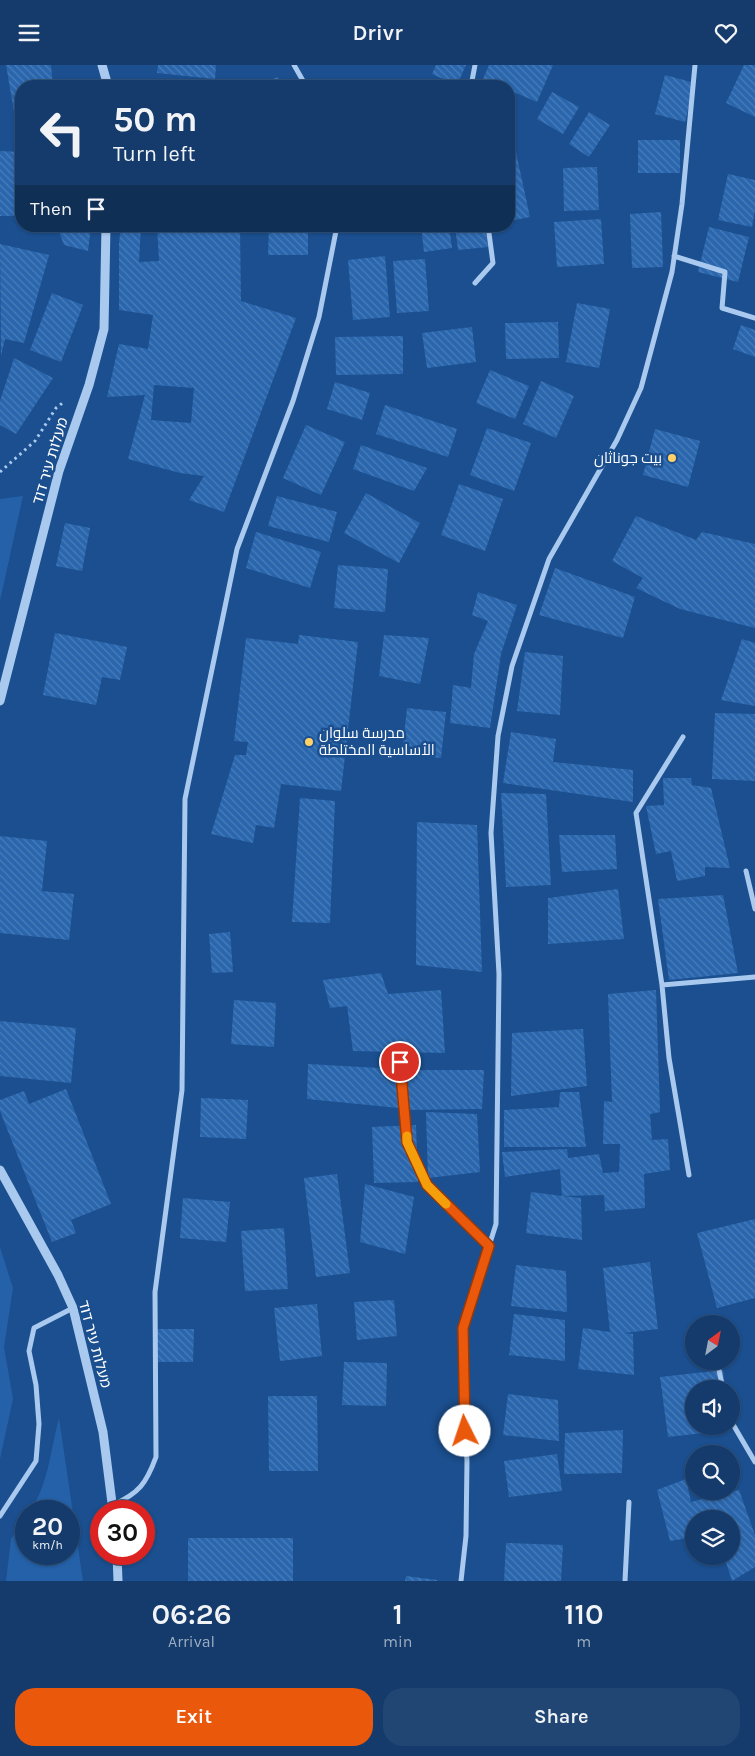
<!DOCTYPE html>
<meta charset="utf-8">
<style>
body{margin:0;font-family:Karla,Cairo,"Noto Sans Hebrew",sans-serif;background:#214673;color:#f1f3f6;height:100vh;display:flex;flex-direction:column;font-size:19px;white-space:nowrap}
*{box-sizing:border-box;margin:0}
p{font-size:16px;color:#9dadc1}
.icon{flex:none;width:28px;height:28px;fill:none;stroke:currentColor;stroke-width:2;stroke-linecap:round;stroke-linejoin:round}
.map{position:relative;height:1516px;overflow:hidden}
.side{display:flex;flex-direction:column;background:#143b6b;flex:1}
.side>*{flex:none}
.banner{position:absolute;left:15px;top:15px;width:500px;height:152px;border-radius:20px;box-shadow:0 1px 4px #0004,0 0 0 1px #33557e;background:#143b6b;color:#f1f3f6;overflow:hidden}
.needle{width:32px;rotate:32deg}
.buttons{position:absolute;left:685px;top:1250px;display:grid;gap:10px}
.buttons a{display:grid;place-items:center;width:55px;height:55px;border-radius:50%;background:#143b6b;box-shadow:0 1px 4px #0004,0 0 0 1px #33557e;font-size:25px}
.speed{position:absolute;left:15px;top:1435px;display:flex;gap:10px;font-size:25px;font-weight:700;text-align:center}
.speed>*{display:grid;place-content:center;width:65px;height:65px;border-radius:50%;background:#143b6b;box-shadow:0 1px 4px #0004,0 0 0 1px #33557e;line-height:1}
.speed small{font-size:12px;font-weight:400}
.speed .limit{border:8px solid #d22;background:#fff;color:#111}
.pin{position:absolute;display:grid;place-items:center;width:42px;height:42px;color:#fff;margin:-21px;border:2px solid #fff;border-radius:50%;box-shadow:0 1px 5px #0007}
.me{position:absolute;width:55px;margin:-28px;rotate:356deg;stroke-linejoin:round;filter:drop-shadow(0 0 4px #0008)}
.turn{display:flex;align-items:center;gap:18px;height:105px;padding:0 15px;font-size:22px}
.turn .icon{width:65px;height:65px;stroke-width:2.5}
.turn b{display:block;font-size:35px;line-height:42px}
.then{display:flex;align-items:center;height:48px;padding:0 15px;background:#0003;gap:10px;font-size:19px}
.eta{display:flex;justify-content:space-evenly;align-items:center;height:85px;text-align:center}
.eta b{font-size:30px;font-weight:600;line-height:35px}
.button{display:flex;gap:10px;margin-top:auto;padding:10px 15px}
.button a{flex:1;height:58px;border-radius:20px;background:#ea580c;color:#fff;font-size:20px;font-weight:600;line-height:58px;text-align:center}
.button a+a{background:#214673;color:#f1f3f6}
header{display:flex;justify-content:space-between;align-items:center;height:65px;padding:0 15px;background:#143b6b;font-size:22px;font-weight:600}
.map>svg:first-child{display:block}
.grass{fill:#2461a8}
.building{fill:url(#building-back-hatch);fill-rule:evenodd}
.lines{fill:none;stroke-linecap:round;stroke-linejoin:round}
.path{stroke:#a9c9ee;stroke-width:3;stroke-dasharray:2.5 4;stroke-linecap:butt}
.service{stroke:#a9c9ee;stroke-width:4}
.minor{stroke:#a9c9ee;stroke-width:5}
.tertiary{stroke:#a9c9ee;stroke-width:9}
.route-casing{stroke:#983908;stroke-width:12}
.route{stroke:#ea580c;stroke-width:9}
.slow{stroke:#f59e0b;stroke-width:9}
.poi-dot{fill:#ffd166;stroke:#1b4f8f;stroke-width:2}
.labels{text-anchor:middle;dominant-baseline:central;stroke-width:5;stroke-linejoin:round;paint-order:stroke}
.poi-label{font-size:15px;fill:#fff;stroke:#1b4f8f;text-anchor:end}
.street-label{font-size:15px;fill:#fff;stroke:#1b4f8f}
</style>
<header><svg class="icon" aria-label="menu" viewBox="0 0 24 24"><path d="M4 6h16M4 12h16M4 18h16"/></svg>Drivr<svg class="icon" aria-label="heart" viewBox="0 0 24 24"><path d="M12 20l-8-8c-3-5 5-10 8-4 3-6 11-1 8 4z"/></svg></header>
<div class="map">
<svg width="755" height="1516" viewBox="0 0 755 1516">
<defs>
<pattern id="building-back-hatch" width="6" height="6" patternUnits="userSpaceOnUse" patternTransform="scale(1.25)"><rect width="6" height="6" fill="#2a66ad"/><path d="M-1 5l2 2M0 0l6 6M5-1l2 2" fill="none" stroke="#4a7db9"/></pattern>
</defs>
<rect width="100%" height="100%" fill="#1b4f8f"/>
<!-- grass -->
<path class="grass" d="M 23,431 L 0,536 L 0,434 Z
M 0,1182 L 13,1223 L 4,1282 L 13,1334 L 0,1394 Z
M 59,1353 L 83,1516 L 6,1516 L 11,1474 L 26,1452 L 26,1489 L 69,1489 L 69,1446 L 30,1446 C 48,1421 51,1383 59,1353 Z"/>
<!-- building -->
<path class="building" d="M 6,0 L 51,0 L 53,21 L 21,21 L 21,47 L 14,47 Z
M 158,0 L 216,0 L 215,14 L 157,8 Z
M 436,0 L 466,0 L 457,20 L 432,9 Z
M 489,0 L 553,0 L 537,37 L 509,25 L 509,21 L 499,21 L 483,14 Z
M 744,0 L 755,0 L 755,52 L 726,38 Z
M 665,10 L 695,18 L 685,57 L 655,49 Z
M 278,12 L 282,21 L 253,21 Z
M 552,27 L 579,42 L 563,69 L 537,54 Z
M 589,47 L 610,60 L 589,92 L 569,79 Z
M 509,55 L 530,152 L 509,156 Z
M 638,75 L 680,75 L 680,108 L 638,108 Z
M 0,86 L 21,87 L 21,151 L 0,151 Z
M 597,102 L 599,145 L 564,146 L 563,103 Z
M 728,109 L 755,115 L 755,145 L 752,162 L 718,155 Z
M 661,147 L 663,202 L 632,203 L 630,149 Z
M 601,154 L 604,199 L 557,202 L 554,157 Z
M 57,161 L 91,161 L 88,186 L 64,180 Z
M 121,161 L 141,161 L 139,197 L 159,196 L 157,161 L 240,161 L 241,236 L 296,253 L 224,447 L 189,435 L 204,411 L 180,408 L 128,394 L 145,330 L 107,332 L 119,279 L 148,284 L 153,250 L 119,245 L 119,178 ZM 154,320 L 194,323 L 191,358 L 151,355 Z
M 269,161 L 308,161 L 308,190 L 268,190 Z
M 382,161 L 409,161 L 409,162 L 383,166 Z
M 421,161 L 449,161 L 452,183 L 424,187 Z
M 455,161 L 485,161 L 488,182 L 458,185 Z
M 709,162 L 749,172 L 738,217 L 698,207 Z
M 0,179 L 49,190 L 24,278 L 5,274 L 1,291 Z
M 385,191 L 390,252 L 353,255 L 348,195 Z
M 425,194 L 429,246 L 397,248 L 393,196 Z
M 52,228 L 83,240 L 61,297 L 30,285 Z
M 577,238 L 610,244 L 599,303 L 566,297 Z
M 558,257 L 559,293 L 506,294 L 505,258 Z
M 741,260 L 755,265 L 755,292 L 733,284 Z
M 472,262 L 476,297 L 427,303 L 422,268 Z
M 403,271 L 403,309 L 336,310 L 335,272 Z
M 14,293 L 53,313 L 16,369 L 0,360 L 0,336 Z
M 490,305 L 529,321 L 515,354 L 476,338 Z
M 541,316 L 574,331 L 556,373 L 523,359 Z
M 335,317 L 370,328 L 362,355 L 327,344 Z
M 385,340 L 457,364 L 448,392 L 376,369 Z
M 306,360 L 345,377 L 321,430 L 283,413 Z
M 487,363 L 531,378 L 514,426 L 470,410 Z
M 655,364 L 700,376 L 688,422 L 643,410 Z
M 361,380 L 427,403 L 414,426 L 353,404 Z
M 459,419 L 503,434 L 485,486 L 441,470 Z
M 366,428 L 420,458 L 399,498 L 344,468 Z
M 277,431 L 337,447 L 329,477 L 268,461 Z
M 636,451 L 696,475 L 702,467 L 755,479 L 755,563 L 680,544 L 636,523 L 643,513 L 612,496 Z
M 65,458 L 90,463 L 82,506 L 56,501 Z
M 256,467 L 321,487 L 310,523 L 246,503 Z
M 338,500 L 388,504 L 385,547 L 334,543 Z
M 555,503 L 635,532 L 623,573 L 539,550 Z
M 478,527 L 517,540 L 501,589 L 490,663 L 450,658 L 453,620 L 471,623 L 474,589 L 488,556 L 472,550 Z
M 55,568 L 127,582 L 120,615 L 102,612 L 96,640 L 43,630 Z
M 299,570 L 358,577 L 341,726 L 281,719 L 274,763 L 256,760 L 253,778 L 211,769 L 235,690 L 246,690 L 248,677 L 234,676 L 246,573 L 298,579 Z
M 384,570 L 429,573 L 420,619 L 379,611 Z
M 742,574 L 755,578 L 755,641 L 721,635 Z
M 525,587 L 563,591 L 560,650 L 517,646 Z
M 407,643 L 446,647 L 441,693 L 402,689 Z
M 715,648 L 755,649 L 755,716 L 712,714 Z
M 511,667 L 556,674 L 553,697 L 633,705 L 633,737 L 503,718 Z
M 663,713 L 691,713 L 692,720 L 711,723 L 730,803 L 705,802 L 705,811 L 677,816 L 671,786 L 656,789 L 646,741 L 664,740 Z
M 501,728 L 546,729 L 551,820 L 506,822 Z
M 300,733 L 335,736 L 330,858 L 292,857 Z
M 417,757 L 477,760 L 482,907 L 416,900 Z
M 559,770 L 615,770 L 617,804 L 562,807 Z
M 0,771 L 47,776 L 42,826 L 74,829 L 69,875 L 0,868 Z
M 618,824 L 624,874 L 548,879 L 548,833 Z
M 723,830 L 738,908 L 669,915 L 658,834 Z
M 230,867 L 233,907 L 212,908 L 209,869 Z
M 381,908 L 388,929 L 441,925 L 445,988 L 353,986 L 347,941 L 330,943 L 323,915 Z
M 656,925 L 660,1047 L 650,1049 L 652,1075 L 668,1074 L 670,1105 L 644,1109 L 645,1143 L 605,1146 L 604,1130 L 562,1131 L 581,1133 L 582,1175 L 526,1168 L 531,1127 L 562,1131 L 560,1104 L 505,1112 L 502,1087 L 567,1084 L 568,1093 L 599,1089 L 603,1108 L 619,1107 L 620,1079 L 603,1079 L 604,1036 L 612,1037 L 608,929 Z
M 234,935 L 276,938 L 274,982 L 231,979 Z
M 0,956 L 76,963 L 71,1018 L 0,1011 Z
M 583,964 L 587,1021 L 511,1031 L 512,968 Z
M 308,999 L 396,1004 L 399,1043 L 307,1034 Z
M 402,1005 L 484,1005 L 482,1044 L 404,1045 Z
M 66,1024 L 111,1139 L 71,1155 L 76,1168 L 52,1177 L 0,1046 L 0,1035 L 24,1026 L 29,1039 Z
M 560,1027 L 579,1027 L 586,1082 L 504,1082 L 504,1045 L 559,1042 Z
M 201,1033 L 248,1035 L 246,1074 L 200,1072 Z
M 426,1047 L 477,1049 L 480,1107 L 428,1113 Z
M 416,1060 L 418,1117 L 374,1118 L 372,1062 Z
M 337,1109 L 350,1208 L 316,1212 L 304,1113 Z
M 365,1119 L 414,1132 L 405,1189 L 360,1177 Z
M 183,1133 L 230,1137 L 226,1177 L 180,1173 Z
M 755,1154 L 755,1233 L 717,1243 L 697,1168 Z
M 284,1163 L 288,1224 L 245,1226 L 241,1166 Z
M 650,1197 L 658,1264 L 624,1268 L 633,1269 L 634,1310 L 578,1304 L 583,1263 L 610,1267 L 603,1203 Z
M 516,1200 L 566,1206 L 567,1247 L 511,1241 Z
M 394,1235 L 397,1271 L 357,1275 L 354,1237 Z
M 317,1239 L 322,1291 L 280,1296 L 274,1243 Z
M 514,1249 L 565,1255 L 565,1296 L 509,1290 Z
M 156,1264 L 194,1264 L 193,1297 L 157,1297 Z
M 344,1297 L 387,1298 L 386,1341 L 342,1340 Z
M 723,1305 L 725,1324 L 694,1324 L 694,1361 L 730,1361 L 730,1365 L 668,1372 L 660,1312 Z
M 508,1329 L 558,1335 L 559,1376 L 503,1370 Z
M 268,1331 L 317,1331 L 318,1406 L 269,1406 Z
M 623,1365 L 622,1408 L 564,1409 L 565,1368 Z
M 557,1389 L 562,1426 L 509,1432 L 504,1396 Z
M 686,1414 L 691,1437 L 739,1425 L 755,1470 L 755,1502 L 732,1516 L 724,1491 L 731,1491 L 731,1454 L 694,1454 L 694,1472 L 670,1476 L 657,1425 Z
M 188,1473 L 293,1473 L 293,1516 L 188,1516 Z
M 506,1478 L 563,1480 L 561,1516 L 504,1516 Z
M 406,1511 L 437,1515 L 437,1516 L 405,1516 Z"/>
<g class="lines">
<!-- path -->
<path class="path" d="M 0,407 L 35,376 L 56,343 L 65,336"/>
<!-- service -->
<path class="service" d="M 400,997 L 407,1077 L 427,1121 L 489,1181"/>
<!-- minor -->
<path class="minor" d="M 294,0 L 306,21
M 471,21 L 475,0
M 674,191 L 725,207 L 722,243 L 755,253
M 475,218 L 493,198 L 488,161
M 746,806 L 755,844
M 662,920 L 636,748 L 683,672
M 689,1110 L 669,993 L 662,920 L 755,912
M 717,1296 L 723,1324
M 731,1356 L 755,1397
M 113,1440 C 139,1428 146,1419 156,1392 L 155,1227 L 182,1025 L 185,734 L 237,484 L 293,336 L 319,252 L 337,161
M 0,1451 L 36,1396 L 39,1359 L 36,1320 L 29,1286 L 34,1263 L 73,1243
M 461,1516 L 466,1471 L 467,1396 L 463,1336 L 463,1263 L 496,1159 L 499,909 L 491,768 L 498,671 L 512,601 L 549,494 L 617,375 L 641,323 L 672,207 L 682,139 L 695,0
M 625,1516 L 629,1437"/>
<!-- tertiary -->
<path class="tertiary" d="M 102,0 L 108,21
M 0,636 L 59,406 L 89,320 L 104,264 L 106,161
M 0,1105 L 58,1210 L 73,1243 L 103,1367 L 113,1446
M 117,1489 L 118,1516"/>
</g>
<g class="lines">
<defs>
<path id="route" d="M 400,997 L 407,1077 L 427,1120 L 489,1181 L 463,1263 L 465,1366"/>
</defs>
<!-- route casing -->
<use href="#route" class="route-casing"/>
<!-- route -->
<use href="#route" class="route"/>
<!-- slow -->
<path class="slow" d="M 407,1071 L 407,1077 L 427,1120 L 446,1139"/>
</g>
<!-- markers -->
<g class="poi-dot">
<circle cx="672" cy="393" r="5"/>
<circle cx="309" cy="677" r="5"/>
</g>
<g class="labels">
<!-- poi labels -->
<g class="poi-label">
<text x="662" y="393">بيت جوناثان</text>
<text x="319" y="668" text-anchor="start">مدرسة سلوان<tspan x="319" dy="17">الأساسية المختلطة</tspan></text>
</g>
<!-- street labels -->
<g class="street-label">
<text transform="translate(50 396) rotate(-73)">מעלות עיר דוד</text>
<text transform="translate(95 1279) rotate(75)">מעלות עיר דוד</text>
</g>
</g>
</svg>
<div class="buttons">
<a><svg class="needle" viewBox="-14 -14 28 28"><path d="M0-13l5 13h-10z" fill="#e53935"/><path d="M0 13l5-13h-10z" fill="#9dadc1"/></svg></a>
<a><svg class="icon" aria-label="sound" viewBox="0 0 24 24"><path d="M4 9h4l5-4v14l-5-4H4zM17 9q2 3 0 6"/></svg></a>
<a><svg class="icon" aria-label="search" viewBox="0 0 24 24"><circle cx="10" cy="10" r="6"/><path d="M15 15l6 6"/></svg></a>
<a><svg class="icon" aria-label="layers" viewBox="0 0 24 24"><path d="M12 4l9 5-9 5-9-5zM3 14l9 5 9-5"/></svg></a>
</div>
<div class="speed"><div>20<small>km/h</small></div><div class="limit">30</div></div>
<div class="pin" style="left:400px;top:997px;background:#d93025"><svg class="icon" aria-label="arrive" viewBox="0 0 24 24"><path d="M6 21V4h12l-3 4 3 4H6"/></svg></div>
<svg class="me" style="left:465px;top:1366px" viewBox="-20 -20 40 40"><circle r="19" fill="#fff"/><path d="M0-13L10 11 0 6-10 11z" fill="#ea580c"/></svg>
<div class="banner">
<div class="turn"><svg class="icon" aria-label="left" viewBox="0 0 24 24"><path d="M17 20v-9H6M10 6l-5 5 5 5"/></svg><div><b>50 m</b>Turn left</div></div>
<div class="then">Then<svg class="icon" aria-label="arrive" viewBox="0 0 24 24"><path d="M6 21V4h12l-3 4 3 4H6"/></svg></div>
</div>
</div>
<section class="side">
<div class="eta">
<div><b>06:26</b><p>Arrival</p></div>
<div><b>1</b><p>min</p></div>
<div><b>110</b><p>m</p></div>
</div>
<div class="button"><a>Exit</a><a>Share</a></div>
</section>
